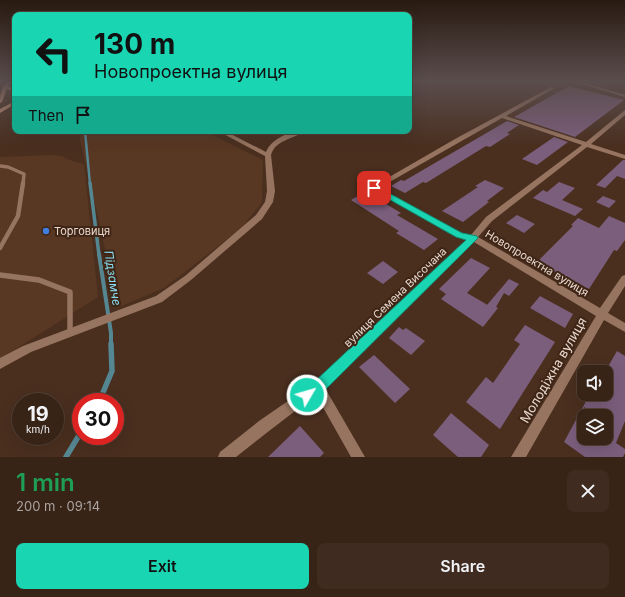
<!DOCTYPE html>
<meta charset="utf-8">
<style>
body{margin:0;font-family:Inter,sans-serif;background:#3f2b20;color:#f1f3f6;height:100vh;display:flex;flex-direction:column;font-size:15px;white-space:nowrap}
*{box-sizing:border-box;margin:0}
p{font-size:13px;color:#aba4a1}
.icon{flex:none;width:22px;height:22px;fill:none;stroke:currentColor;stroke-width:2;stroke-linecap:round;stroke-linejoin:round}
.map{position:relative;height:457px;overflow:hidden}
.side{display:flex;flex-direction:column;background:#382317;flex:1}
.side>*{flex:none}
.banner{position:absolute;left:12px;top:12px;width:400px;height:122px;border-radius:8px;box-shadow:0 4px 16px #0002,0 0 0 1px #524036;background:#19d5b2;color:#111;overflow:hidden}
.fabs{position:absolute;left:577px;top:365px;display:grid;gap:8px}
.fabs a{display:grid;place-items:center;width:36px;height:36px;border-radius:8px;background:#382317;box-shadow:0 4px 16px #0002,0 0 0 1px #524036;font-size:20px}
.speed{position:absolute;left:12px;top:393px;display:flex;gap:8px;font-size:20px;font-weight:700;text-align:center}
.speed>*{display:grid;place-content:center;width:52px;height:52px;border-radius:50%;background:#382317;box-shadow:0 4px 16px #0002,0 0 0 1px #524036;line-height:1}
.speed small{font-size:10px;font-weight:400}
.speed .limit{border:6px solid #d22;background:#fff;color:#111}
.pin{position:absolute;display:grid;place-items:center;width:34px;height:34px;color:#fff;margin:-17px;border-radius:8px;box-shadow:0 2px 6px #0006}
.me{position:absolute;width:44px;margin:-22px;rotate:52deg;stroke-linejoin:round;filter:drop-shadow(0 0 3px #0008)}
.turn{display:flex;align-items:center;gap:14px;height:84px;padding:0 16px;font-size:18px}
.turn .icon{width:52px;height:52px;stroke-width:2.5}
.turn b{display:block;font-size:28px;line-height:34px}
.then{display:flex;align-items:center;height:38px;padding:0 16px;background:#0003;gap:8px;font-size:15px}
.round{display:grid;place-items:center;flex:none;width:42px;height:42px;border-radius:8px;background:#3f2b20}
.overview{display:flex;align-items:center;justify-content:space-between;height:68px;padding:0 16px}
h1{font-size:24px;font-weight:600;line-height:30px;color:#1e9e55}
.action{display:flex;gap:8px;margin-top:auto;padding:8px 16px}
.action a{flex:1;height:46px;border-radius:8px;background:#19d5b2;color:#111;font-size:16px;font-weight:600;line-height:46px;text-align:center}
.action a+a{background:#3f2b20;color:#f1f3f6}
.map>svg:first-child{display:block}
.built{fill:#583723}
.lines{fill:none;stroke-linecap:round;stroke-linejoin:round}
.stream-far3{stroke:#558793;stroke-width:2.5}
.stream-far2{stroke:#558793;stroke-width:3.5}
.stream-far1{stroke:#558793;stroke-width:4}
.stream{stroke:#558793;stroke-width:5.5}
.building{fill:#7b5e7c;fill-rule:evenodd}
.lane-far2{stroke:#977460;stroke-width:3.5}
.lane-far1{stroke:#977460;stroke-width:4.5}
.lane{stroke:#977460;stroke-width:5.5}
.street{fill:#977460;fill-rule:evenodd}
.secondary{fill:#cd9776;fill-rule:evenodd}
.route{fill:#19d5b2;stroke:#108a74}
.shop-dot{fill:#3f7fe0;stroke:#3f2515;stroke-width:1.5}
.labels{text-anchor:middle;dominant-baseline:central;stroke-width:4;stroke-linejoin:round;paint-order:stroke}
.poi-label{font-size:11px;fill:#e9d8ce;stroke:#3f2515;text-anchor:start}
.street-label{font-size:11px;fill:#e9d8ce;stroke:#3f2515}
.water-label{font-size:12px;font-style:italic;fill:#85dbef;stroke:#3f2515}
.near-street-label{font-size:13px;fill:#e9d8ce;stroke:#3f2515}
</style>
<div class="map">
<svg width="625" height="457" viewBox="0 0 625 457">
<rect width="100%" height="100%" fill="#4a2f1f"/>
<!-- built -->
<path class="built" d="M 78,131 L 204,131 L 263,160 L 262,202 L 242,228 L 164,288 L 117,308 L 100,225 Z
M 52,155 L 61,156 L 70,160 L 84,164 L 98,297 L 0,359 L 0,157 Z"/>
<g class="lines">
<!-- stream-far3 -->
<path class="stream-far3" d="M 85,131 L 90,184"/>
<!-- stream-far2 -->
<path class="stream-far2" d="M 90,183 L 99,255"/>
<!-- stream-far1 -->
<path class="stream-far1" d="M 99,254 L 111,333 L 111,345"/>
<!-- stream -->
<path class="stream" d="M 99,402 L 112,371 L 111,344
M 66,457 L 81,432"/>
</g>
<!-- building -->
<path class="building" d="M 569,86 L 624,100 L 575,137 L 514,117 Z
M 507,121 L 519,125 L 507,133 L 510,134 L 490,147 L 486,146 L 426,183 L 423,182 L 405,193 L 391,186 L 401,180 L 404,181 Z
M 554,137 L 568,142 L 537,165 L 522,159 Z
M 623,160 L 625,160 L 625,179 L 617,176 L 605,188 L 596,185 Z
M 485,180 L 504,188 L 487,201 L 489,202 L 463,222 L 442,211 L 478,187 L 475,186 Z
M 559,182 L 575,188 L 562,200 L 583,209 L 575,216 L 533,198 L 543,190 L 547,192 Z
M 363,193 L 369,196 L 371,195 L 401,213 L 397,215 L 438,239 L 424,250 L 396,233 L 399,231 L 351,200 Z
M 603,196 L 616,201 L 609,208 L 596,202 Z
M 517,215 L 535,224 L 524,233 L 506,223 Z
M 609,216 L 625,223 L 625,240 L 617,251 L 614,250 L 589,289 L 548,268 L 545,271 L 534,265 L 573,226 L 571,225 L 578,218 L 599,228 Z
M 471,258 L 490,268 L 467,293 L 486,304 L 487,305 L 509,279 L 519,284 L 509,296 L 504,293 L 496,307 L 498,308 L 483,327 L 441,299 L 446,294 L 439,289 Z
M 383,261 L 398,272 L 383,284 L 367,273 Z
M 540,296 L 573,314 L 565,328 L 530,308 Z
M 525,325 L 555,342 L 500,429 L 466,402 L 486,377 L 493,383 L 520,344 L 514,340 Z
M 399,327 L 403,330 L 406,328 L 425,341 L 411,355 L 389,338 Z
M 617,351 L 625,356 L 625,421 L 616,443 L 625,449 L 625,453 L 623,457 L 585,457 L 564,442 L 590,394 L 606,394 L 606,370 ZM 584,407 L 598,416 L 606,416 L 606,438 L 584,438 Z
M 374,355 L 410,389 L 395,403 L 359,367 Z
M 451,413 L 489,445 L 481,457 L 458,457 L 433,435 Z
M 300,426 L 324,453 L 320,457 L 268,457 Z"/>
<g class="lines">
<!-- lane-far2 -->
<path class="lane-far2" d="M 0,166 L 8,167 L 24,174 L 23,184"/>
<!-- lane-far1 -->
<path class="lane-far1" d="M 0,248 L 18,216 L 23,183"/>
<!-- lane -->
<path class="lane" d="M 0,275 L 39,280 L 70,292 L 70,332"/>
<!-- street -->
<path class="street" d="M 572,81 L 578,81 L 625,95 L 625,97 Z
M 551,87 L 555,88 L 506,116 L 586,142 L 625,110 L 625,115 L 591,144 L 625,155 L 625,159 L 587,147 L 492,221 L 478,237 L 600,308 L 622,276 L 625,275 L 625,286 L 608,313 L 625,323 L 625,332 L 604,320 L 526,457 L 511,457 L 596,316 L 474,242 L 325,388 L 365,457 L 351,457 L 316,395 L 269,431 L 236,457 L 218,457 L 220,452 L 259,421 L 314,383 L 467,239 L 456,237 L 372,189 L 370,188 L 372,187 L 455,139 ZM 502,118 L 582,145 L 486,217 L 471,235 L 461,233 L 379,188 Z
M 218,131 L 225,131 L 266,152 C 272,138 290,131 304,131 C 293,140 276,139 271,155 L 275,191 L 273,202 L 262,219 L 191,280 L 162,302 L 31,352 L 0,369 L 0,358 L 23,346 L 156,296 L 185,276 L 256,215 L 265,202 L 267,191 L 265,156 Z"/>
<!-- secondary -->
<path class="secondary" d="M 9,81 L 14,81 L 8,86 L 15,89 L 15,92 L 7,89 L 2,102 L 0,103 C 0,94 1,86 9,81 Z
M 15,101 L 15,104 L 0,113 L 0,109 Z"/>
</g>
<!-- sky -->
<linearGradient id="sky" x2="0" y2="1"><stop stop-color="#291a11"/><stop offset="0.56" stop-color="#5a4d4d"/><stop offset="1" stop-color="#5a4d4d" stop-opacity="0"/></linearGradient>
<rect width="625" height="145" fill="url(#sky)"/>
<!-- route -->
<path class="route" d="M 374,185 L 462,233 L 477,236 L 478,238 L 323,392 L 307,402 L 302,400 L 300,395 L 302,390 L 313,383 L 466,240 L 456,237 L 371,189 L 371,186 Z"/>
<!-- markers -->
<circle class="shop-dot" cx="46" cy="231" r="4"/>
<g class="labels">
<!-- poi labels -->
<g class="poi-label">
<text x="54" y="231">Торговиця</text>
</g>
<!-- street labels -->
<g class="street-label">
<text transform="translate(537 263) rotate(31)">Новопроектна вулиця</text>
<text transform="translate(395 297) rotate(-44)">вулиця Семена Височана</text>
</g>
<!-- water labels -->
<g class="water-label">
<text transform="translate(113 278) rotate(81)">Підзамче</text>
</g>
<!-- near-street labels -->
<g class="near-street-label">
<text transform="translate(553 370) rotate(-60)">Молодіжна вулиця</text>
</g>
</g>
</svg>
<div class="fabs">
<a><svg class="icon" aria-label="sound" viewBox="0 0 24 24"><path d="M4 9h4l5-4v14l-5-4H4zM17 9q2 3 0 6"/></svg></a>
<a><svg class="icon" aria-label="layers" viewBox="0 0 24 24"><path d="M12 4l9 5-9 5-9-5zM3 14l9 5 9-5"/></svg></a>
</div>
<div class="speed"><div>19<small>km/h</small></div><div class="limit">30</div></div>
<div class="pin" style="left:374px;top:188px;background:#d93025"><svg class="icon" aria-label="arrive" viewBox="0 0 24 24"><path d="M6 21V4h12l-3 4 3 4H6"/></svg></div>
<svg class="me" style="left:307px;top:395px" viewBox="-20 -20 40 40"><circle r="17" fill="#19d5b2" stroke="#fff" stroke-width="3"/><path d="M0-11L8 9 0 5-8 9z" fill="#fff"/></svg>
<div class="banner">
<div class="turn"><svg class="icon" aria-label="left" viewBox="0 0 24 24"><path d="M17 20v-9H6M10 6l-5 5 5 5"/></svg><div><b>130 m</b>Новопроектна вулиця</div></div>
<div class="then">Then<svg class="icon" aria-label="arrive" viewBox="0 0 24 24"><path d="M6 21V4h12l-3 4 3 4H6"/></svg></div>
</div>
</div>
<section class="side">
<div class="overview"><div><h1>1 min</h1><p>200 m · 09:14</p></div><a class="round"><svg class="icon" aria-label="close" viewBox="0 0 24 24"><path d="M6 6l12 12M18 6L6 18"/></svg></a></div>
<div class="action"><a>Exit</a><a>Share</a></div>
</section>
